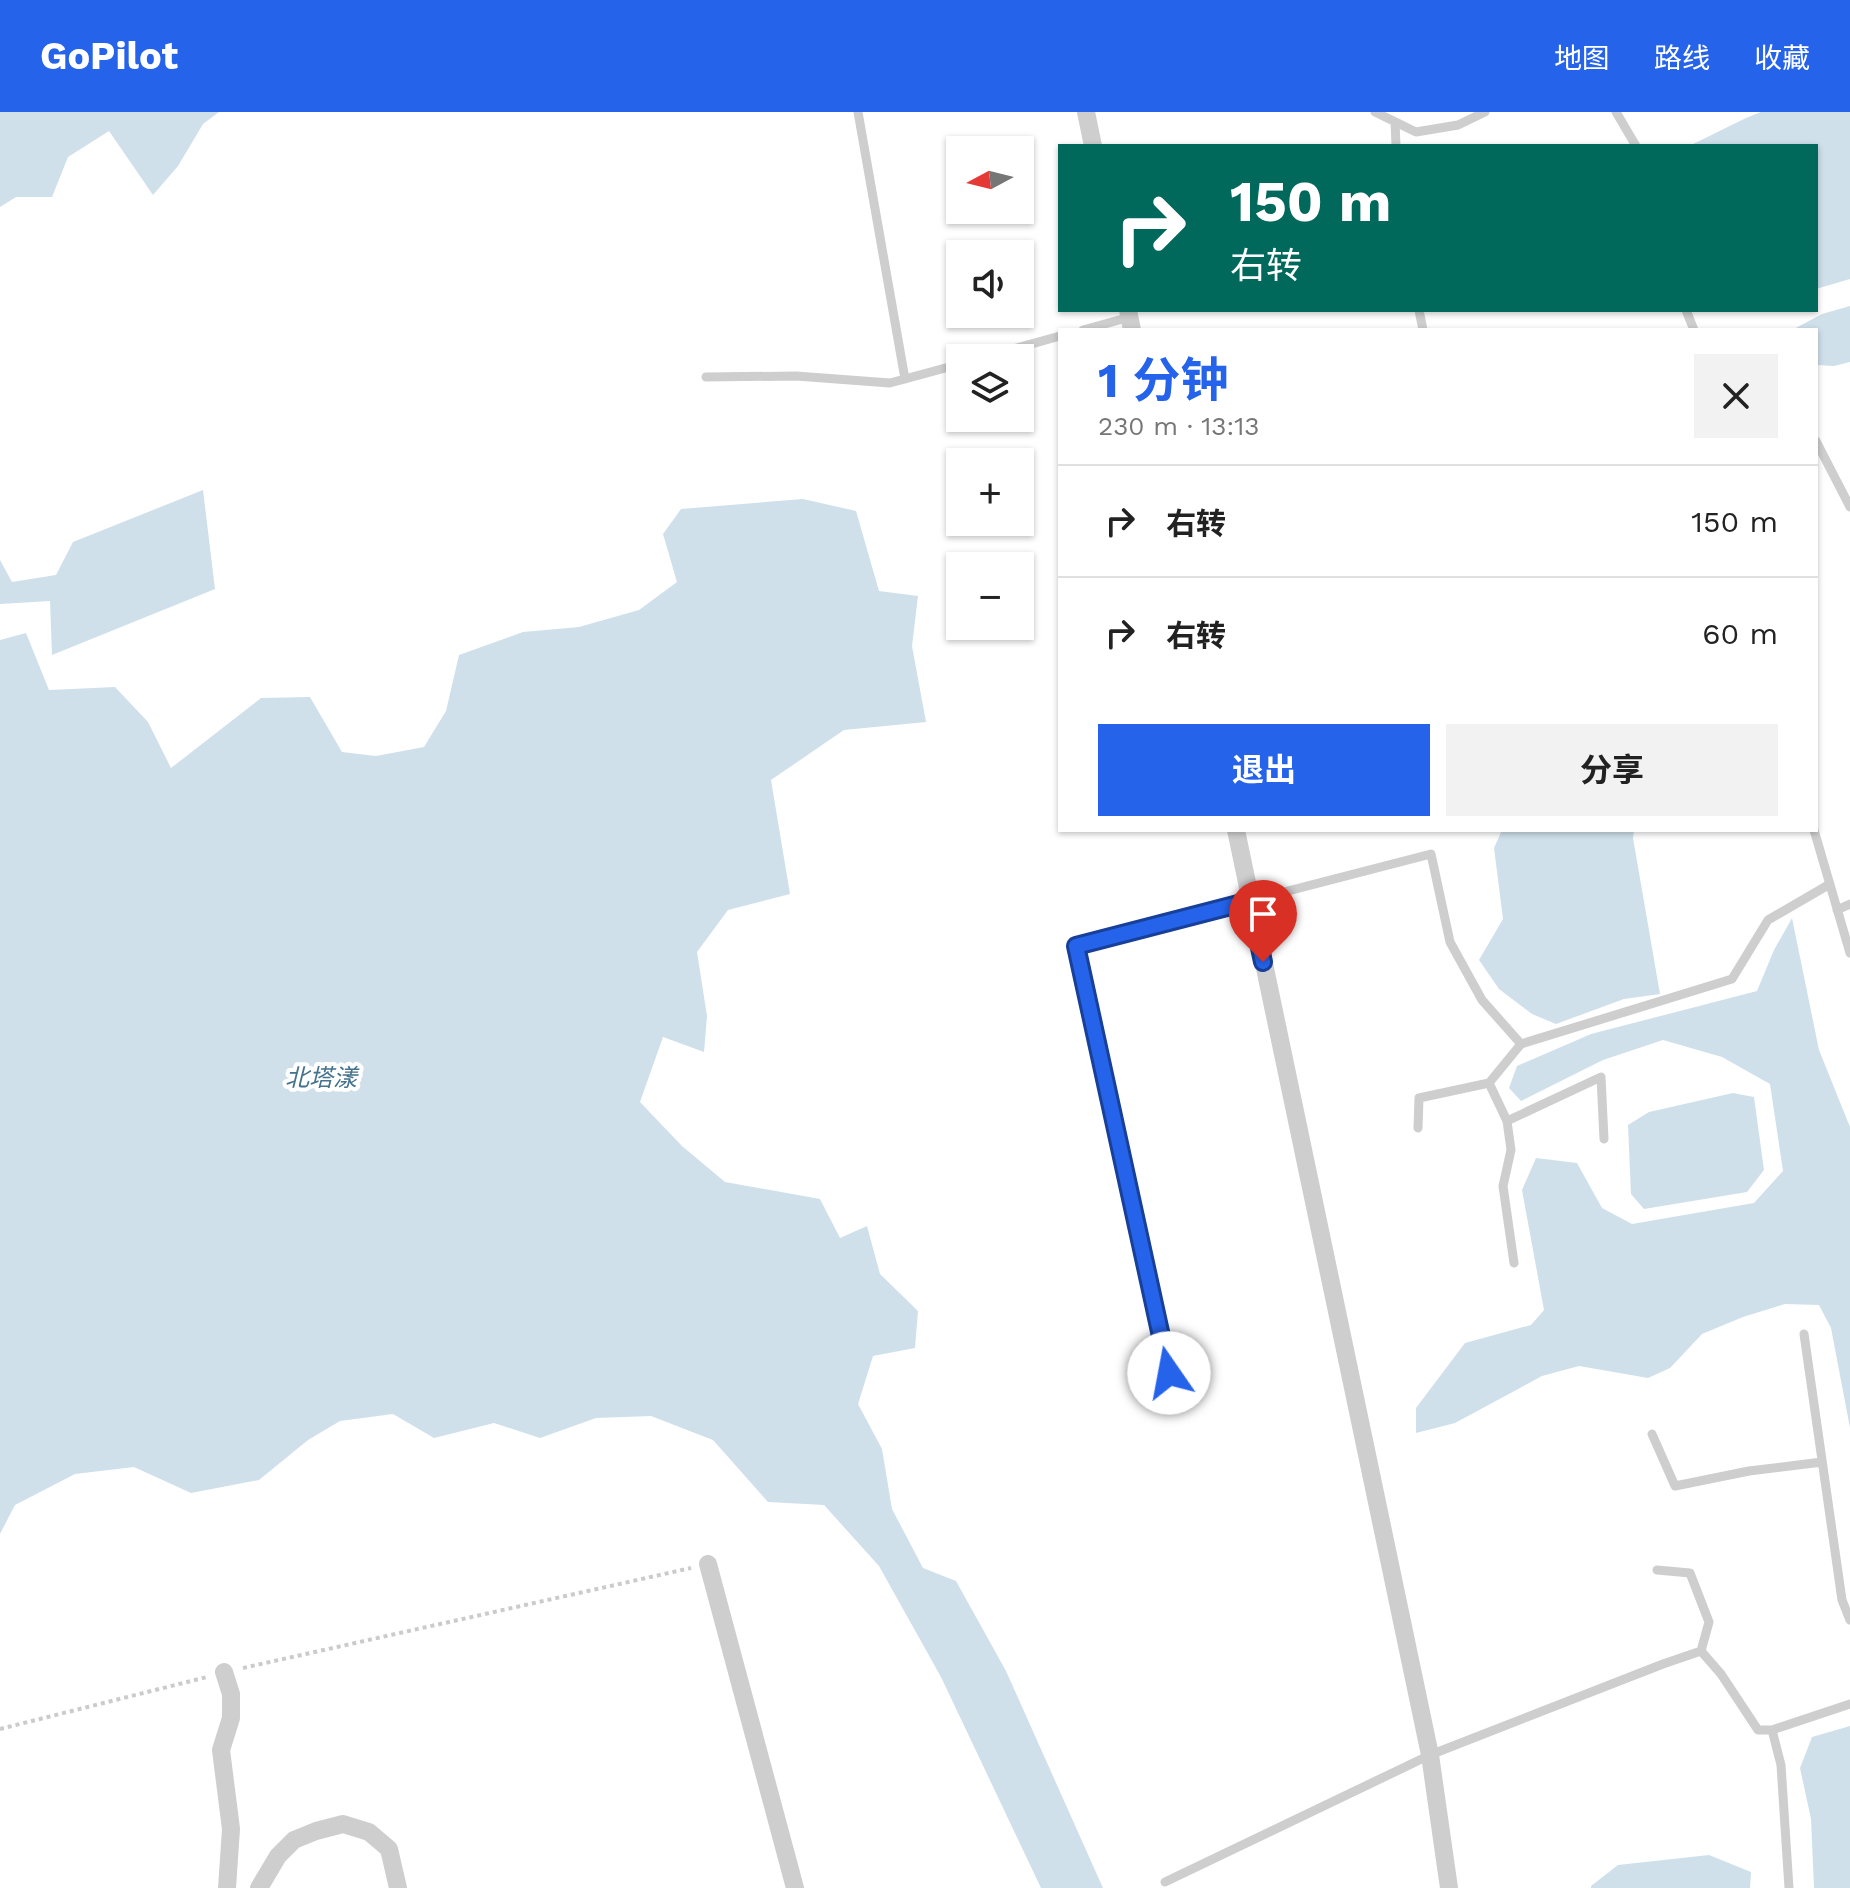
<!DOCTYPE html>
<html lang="zh">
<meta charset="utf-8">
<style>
body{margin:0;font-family:"Work Sans","Noto Sans SC",sans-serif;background:#f2f2f2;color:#222;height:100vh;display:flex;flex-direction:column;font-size:30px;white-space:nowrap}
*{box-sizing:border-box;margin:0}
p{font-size:26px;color:#767676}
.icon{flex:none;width:44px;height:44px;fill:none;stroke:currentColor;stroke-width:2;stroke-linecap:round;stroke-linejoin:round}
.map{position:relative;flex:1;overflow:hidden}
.sheet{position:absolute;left:1058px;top:216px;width:760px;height:504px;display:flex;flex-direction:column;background:#fff;border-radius:0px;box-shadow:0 2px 6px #0004}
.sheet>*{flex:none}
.banner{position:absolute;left:1058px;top:32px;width:760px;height:168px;border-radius:0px;box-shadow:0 2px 6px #0004;background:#00695c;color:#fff;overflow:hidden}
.needle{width:52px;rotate:263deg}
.controls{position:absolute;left:946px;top:24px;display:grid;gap:16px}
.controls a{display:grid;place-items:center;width:88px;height:88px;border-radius:0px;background:#fff;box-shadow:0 2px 6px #0004;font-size:40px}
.pin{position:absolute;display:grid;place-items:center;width:68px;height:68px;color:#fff;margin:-82px -34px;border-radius:50% 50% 50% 0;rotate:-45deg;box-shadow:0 0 8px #0007}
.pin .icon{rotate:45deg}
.me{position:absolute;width:88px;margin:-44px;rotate:348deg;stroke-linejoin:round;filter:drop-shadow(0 0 6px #0008)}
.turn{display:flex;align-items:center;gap:28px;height:168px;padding:0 40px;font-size:36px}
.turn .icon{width:104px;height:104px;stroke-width:2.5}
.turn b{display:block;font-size:56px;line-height:68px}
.round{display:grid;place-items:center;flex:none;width:84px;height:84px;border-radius:0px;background:#f2f2f2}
.summary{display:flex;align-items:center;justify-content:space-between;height:136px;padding:0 40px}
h1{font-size:48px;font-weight:700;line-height:60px;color:#2563eb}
.button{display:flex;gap:16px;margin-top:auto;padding:16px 40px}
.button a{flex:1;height:92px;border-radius:0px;background:#2563eb;color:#fff;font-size:32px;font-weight:700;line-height:92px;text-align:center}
.button a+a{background:#f2f2f2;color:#222}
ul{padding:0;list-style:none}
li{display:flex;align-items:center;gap:24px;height:112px;padding:0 40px;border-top:2px solid #e0e0e0}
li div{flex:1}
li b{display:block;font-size:30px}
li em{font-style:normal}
header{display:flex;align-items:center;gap:48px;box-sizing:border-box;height:112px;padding:0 40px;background:#2563eb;color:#fff}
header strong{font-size:38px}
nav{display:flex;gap:44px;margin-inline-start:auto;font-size:28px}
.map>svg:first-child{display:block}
.water{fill:#cfe0eb}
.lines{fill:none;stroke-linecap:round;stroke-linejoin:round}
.path{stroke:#cbcbcb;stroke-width:4;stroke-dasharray:4 4;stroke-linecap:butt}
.service{stroke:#cecece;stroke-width:9}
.minor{stroke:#cecece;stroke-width:18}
.route-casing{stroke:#184099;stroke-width:20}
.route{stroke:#2563eb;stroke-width:14}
.labels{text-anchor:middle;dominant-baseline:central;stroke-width:8;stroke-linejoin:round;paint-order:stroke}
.water-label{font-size:24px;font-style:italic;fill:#44728f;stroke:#fff}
</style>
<header>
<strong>GoPilot</strong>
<nav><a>地图</a><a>路线</a><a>收藏</a></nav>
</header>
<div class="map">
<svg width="1850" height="1776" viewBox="0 0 1850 1776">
<rect width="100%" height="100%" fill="#fff"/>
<!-- water -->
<path class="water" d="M 0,0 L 219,0 L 203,12 L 178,54 L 153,83 L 109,19 L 68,45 L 52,85 L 16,85 L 0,95 Z
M 1761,0 L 1850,0 L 1850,167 L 1816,177 L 1816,34 L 1689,34 L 1746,6 Z
M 1850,194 L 1850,250 L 1834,254 L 1816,253 L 1816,218 L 1792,218 L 1822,202 Z
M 203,378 L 215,477 L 52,543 L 50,489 L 0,492 L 0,448 L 12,470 L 56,463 L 73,430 Z
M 803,387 L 856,399 L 879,479 L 918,484 L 912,534 L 926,610 L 844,618 L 771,668 L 790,782 L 728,798 L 697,840 L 707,904 L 704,940 L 663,925 L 640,990 L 682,1034 L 725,1070 L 820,1087 L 840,1126 L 867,1114 L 880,1162 L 918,1199 L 915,1236 L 873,1244 L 858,1292 L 882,1337 L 892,1397 L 923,1456 L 956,1469 L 1006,1559 L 1103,1776 L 1041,1776 L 941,1565 L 879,1454 L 824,1393 L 768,1390 L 713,1328 L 651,1304 L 596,1306 L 540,1326 L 494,1311 L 434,1326 L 393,1302 L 340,1309 L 308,1328 L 259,1368 L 191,1381 L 134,1355 L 75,1362 L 15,1393 L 0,1422 L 0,528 L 26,521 L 49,578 L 115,575 L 148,610 L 171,656 L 261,586 L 310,585 L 342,640 L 376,644 L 424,635 L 446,599 L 459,543 L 523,520 L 579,515 L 639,498 L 677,470 L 663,422 L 681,397 Z
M 1502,718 L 1634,718 L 1633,726 L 1660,882 L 1624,887 L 1556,912 L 1532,902 L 1499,877 L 1479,848 L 1503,807 L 1494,736 Z
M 1792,806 L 1819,938 L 1850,1015 L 1850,1316 L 1831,1216 L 1819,1193 L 1785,1192 L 1743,1205 L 1702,1222 L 1670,1256 L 1648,1266 L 1579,1254 L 1542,1264 L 1455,1311 L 1416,1321 L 1416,1296 L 1465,1231 L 1531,1213 L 1544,1198 L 1522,1078 L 1536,1046 L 1577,1051 L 1602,1096 L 1632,1112 L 1754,1091 L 1783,1059 L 1770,972 L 1722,945 L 1663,928 L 1603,948 L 1521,989 L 1509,976 L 1517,954 L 1591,922 L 1757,879 L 1774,838 Z
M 1733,981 L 1754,985 L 1764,1058 L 1747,1080 L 1644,1097 L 1631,1082 L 1628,1013 L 1649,1000 Z
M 1850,1614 L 1850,1776 L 1814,1776 L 1811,1707 L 1800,1656 L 1812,1625 Z
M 1709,1743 L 1751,1760 L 1750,1776 L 1591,1776 L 1591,1774 L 1618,1753 Z"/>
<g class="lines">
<!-- path -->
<path class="path" d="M 243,1556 L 691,1456
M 0,1617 L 207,1565"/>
<!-- service -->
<path class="service" d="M 858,0 L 905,267
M 1375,0 L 1416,20 L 1458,13 L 1485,0
M 1616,0 L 1636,34
M 1395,10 L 1396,34
M 1419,198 L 1423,218
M 1686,198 L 1694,218
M 1083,218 L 1130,205
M 981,246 L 1060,224
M 706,265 L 796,264 L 890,271 L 960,252
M 1816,329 L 1850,395
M 1814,718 L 1850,841
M 1837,798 L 1850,792
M 1489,971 L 1507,1009 L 1511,1038 L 1503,1074 L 1514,1151
M 1507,1009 L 1601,965 L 1604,1027
M 1418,1016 L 1419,986 L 1489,971 L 1521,932 L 1732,867 L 1768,808 L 1830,772
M 1804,1222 L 1842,1488 L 1850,1508
M 1169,1261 L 1076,834 L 1431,742 L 1450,830 L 1482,888 L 1521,932
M 1652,1322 L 1675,1374 L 1749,1359 L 1822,1350
M 1657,1458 L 1690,1461 L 1709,1510 L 1701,1539
M 1165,1770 L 1430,1643 L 1663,1552 L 1701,1539 L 1721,1562 L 1758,1618 L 1772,1618
M 1789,1776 L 1781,1653 L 1772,1618 L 1850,1592"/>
<!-- minor -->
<path class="minor" d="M 1086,0 L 1093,34
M 1128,198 L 1132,218
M 1236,718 L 1430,1643 L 1449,1776
M 708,1452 L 795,1776
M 224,1560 L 231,1582 L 231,1606 L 221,1638 L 231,1717 L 227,1776
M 259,1776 L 278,1744 L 294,1728 L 316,1719 L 343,1712 L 369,1720 L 389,1737 L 398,1776"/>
</g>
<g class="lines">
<defs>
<path id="route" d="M 1169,1261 L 1076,834 L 1250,789 L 1263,850"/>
</defs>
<!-- route casing -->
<use href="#route" class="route-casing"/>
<!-- route -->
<use href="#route" class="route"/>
</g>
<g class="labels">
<!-- water labels -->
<g class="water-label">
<text x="321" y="966">北塔漾</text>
</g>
</g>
</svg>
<div class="controls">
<a><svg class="needle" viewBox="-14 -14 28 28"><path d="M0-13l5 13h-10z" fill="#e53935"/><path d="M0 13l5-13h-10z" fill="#767676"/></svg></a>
<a><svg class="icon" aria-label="sound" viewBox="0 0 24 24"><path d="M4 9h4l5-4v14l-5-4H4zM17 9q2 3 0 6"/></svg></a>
<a><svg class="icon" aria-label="layers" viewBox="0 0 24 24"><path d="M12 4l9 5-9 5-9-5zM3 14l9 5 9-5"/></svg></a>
<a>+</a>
<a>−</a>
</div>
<div class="pin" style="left:1263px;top:850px;background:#d93025"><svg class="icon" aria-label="arrive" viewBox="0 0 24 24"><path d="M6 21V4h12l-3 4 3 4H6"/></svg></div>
<svg class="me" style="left:1169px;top:1261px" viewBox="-20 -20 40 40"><circle r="19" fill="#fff"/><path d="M0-13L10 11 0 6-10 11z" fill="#2563eb"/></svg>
<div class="banner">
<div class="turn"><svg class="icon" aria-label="right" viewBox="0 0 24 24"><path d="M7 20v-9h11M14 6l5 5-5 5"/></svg><div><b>150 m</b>右转</div></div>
</div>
<section class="sheet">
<div class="summary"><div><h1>1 分钟</h1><p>230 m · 13:13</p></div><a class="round"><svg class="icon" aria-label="close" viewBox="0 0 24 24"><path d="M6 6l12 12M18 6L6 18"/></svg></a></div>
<ul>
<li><svg class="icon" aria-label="right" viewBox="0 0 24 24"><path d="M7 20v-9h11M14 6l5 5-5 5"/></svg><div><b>右转</b></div><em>150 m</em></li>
<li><svg class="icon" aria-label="right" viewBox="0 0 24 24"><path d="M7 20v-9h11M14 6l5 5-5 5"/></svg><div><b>右转</b></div><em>60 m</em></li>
</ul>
<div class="button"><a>退出</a><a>分享</a></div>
</section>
</div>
